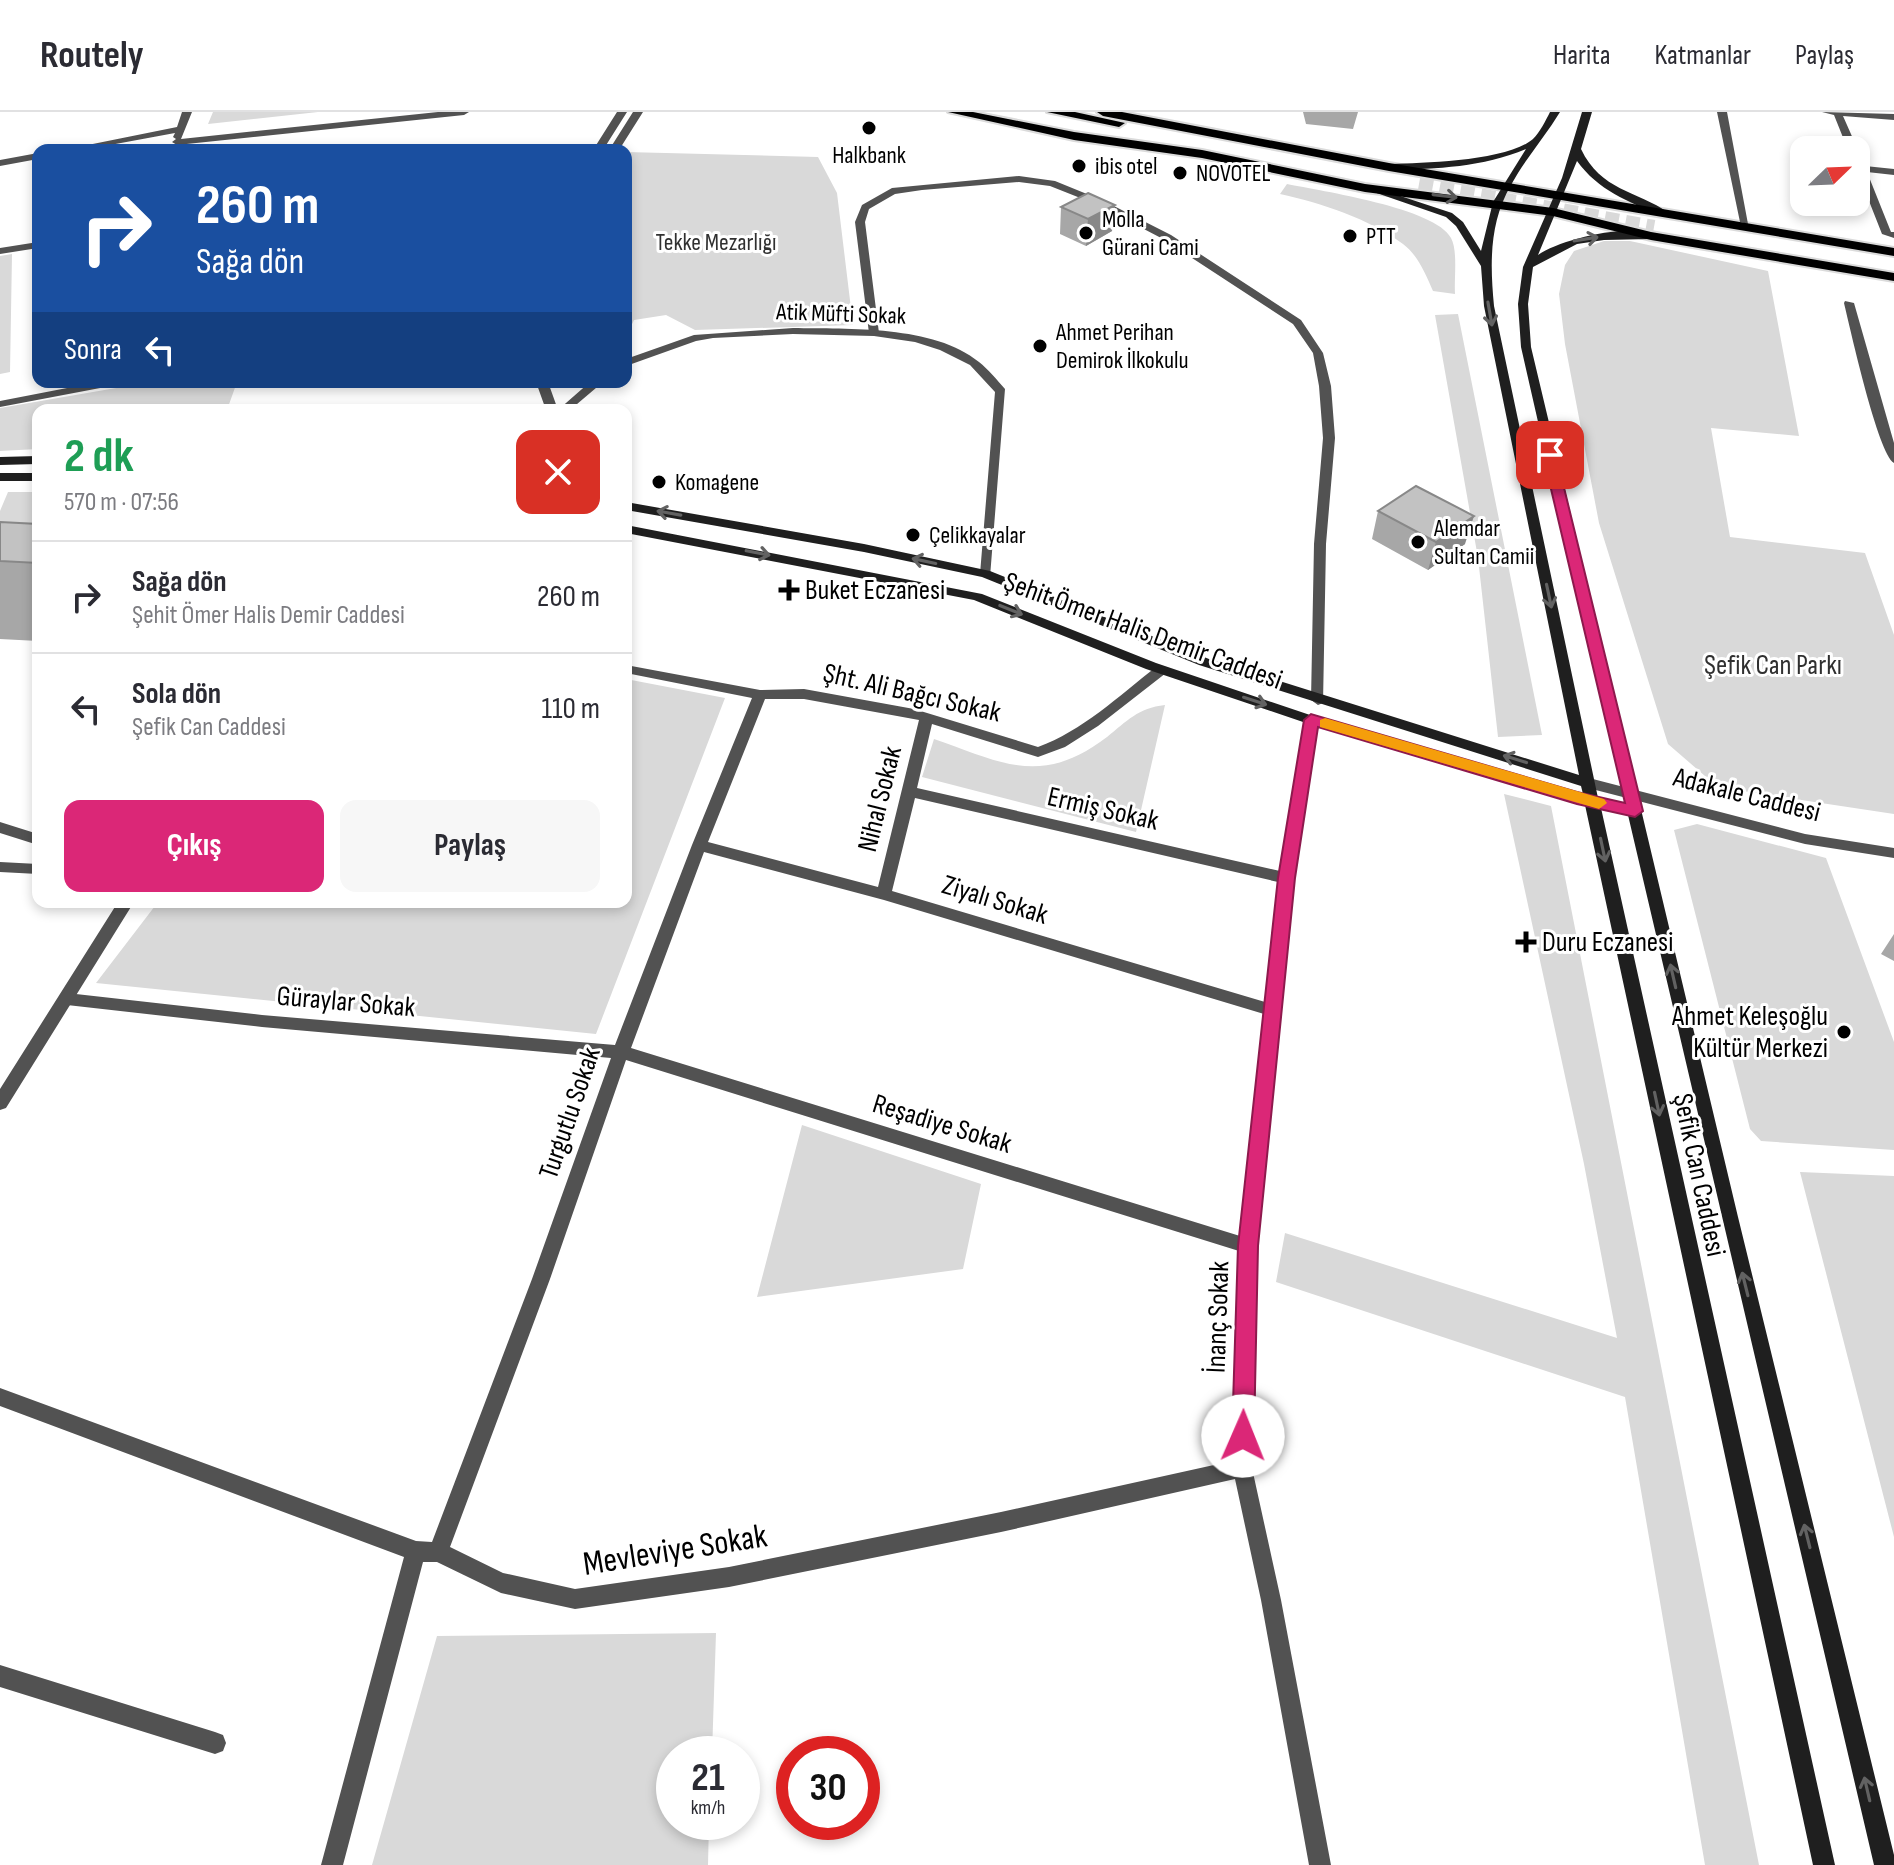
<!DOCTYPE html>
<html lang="tr">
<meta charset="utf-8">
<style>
body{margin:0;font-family:"Sofia Sans Condensed",sans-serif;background:#f7f7f7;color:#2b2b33;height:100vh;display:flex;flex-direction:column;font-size:30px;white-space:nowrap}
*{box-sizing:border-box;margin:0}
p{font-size:26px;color:#7c7c81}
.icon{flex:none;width:44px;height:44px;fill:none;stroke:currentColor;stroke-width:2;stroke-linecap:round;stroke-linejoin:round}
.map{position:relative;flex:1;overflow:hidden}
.details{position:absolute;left:32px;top:292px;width:600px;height:504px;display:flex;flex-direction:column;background:#fff;border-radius:16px;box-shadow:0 4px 12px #0003}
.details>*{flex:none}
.guide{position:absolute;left:32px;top:32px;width:600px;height:244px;border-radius:16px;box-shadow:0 4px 12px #0003;background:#1a4fa0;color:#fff;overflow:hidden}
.needle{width:52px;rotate:67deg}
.controls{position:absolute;left:1790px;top:24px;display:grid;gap:16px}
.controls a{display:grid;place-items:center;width:80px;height:80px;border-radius:16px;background:#fff;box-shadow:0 4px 12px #0003;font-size:40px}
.speed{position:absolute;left:656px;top:1624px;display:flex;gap:16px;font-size:40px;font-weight:700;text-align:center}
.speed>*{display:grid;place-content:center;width:104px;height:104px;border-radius:50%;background:#fff;box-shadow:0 4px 12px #0003;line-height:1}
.speed small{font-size:20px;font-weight:400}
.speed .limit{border:12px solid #d22;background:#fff;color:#111}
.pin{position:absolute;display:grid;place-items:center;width:68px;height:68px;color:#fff;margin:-34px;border-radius:16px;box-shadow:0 4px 12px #0006}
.me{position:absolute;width:88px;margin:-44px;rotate:1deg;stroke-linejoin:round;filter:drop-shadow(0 0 6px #0008)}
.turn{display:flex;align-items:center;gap:28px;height:168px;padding:0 32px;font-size:36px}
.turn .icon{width:104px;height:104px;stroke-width:2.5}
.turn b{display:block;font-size:56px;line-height:68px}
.then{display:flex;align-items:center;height:76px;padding:0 32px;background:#0003;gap:16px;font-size:30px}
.round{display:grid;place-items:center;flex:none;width:84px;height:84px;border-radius:16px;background:#f7f7f7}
.headline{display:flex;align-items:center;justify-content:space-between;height:136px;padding:0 32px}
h1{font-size:48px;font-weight:700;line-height:60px;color:#1e9e55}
.button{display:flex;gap:16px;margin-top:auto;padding:16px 32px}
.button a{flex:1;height:92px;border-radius:16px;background:#db2777;color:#fff;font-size:32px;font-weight:700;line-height:92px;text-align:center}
.button a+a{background:#f7f7f7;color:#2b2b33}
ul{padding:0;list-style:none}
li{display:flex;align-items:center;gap:24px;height:112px;padding:0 32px;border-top:2px solid #e1e1e2}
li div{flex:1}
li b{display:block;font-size:30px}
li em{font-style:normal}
header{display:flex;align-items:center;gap:48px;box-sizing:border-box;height:112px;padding:0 40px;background:#fff;border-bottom:2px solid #e1e1e2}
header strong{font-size:38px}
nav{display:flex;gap:44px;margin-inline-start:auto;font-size:28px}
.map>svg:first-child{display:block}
.green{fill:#d9d9d9}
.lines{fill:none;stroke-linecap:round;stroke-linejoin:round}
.trunk-tunnel{stroke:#d9d9d9;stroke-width:14;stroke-dasharray:14 7;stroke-linecap:butt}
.trunk-casing{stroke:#dbdbdb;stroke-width:4}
.minor{fill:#525252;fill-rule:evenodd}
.tertiary{fill:#525252;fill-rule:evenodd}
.secondary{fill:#1f1f1f;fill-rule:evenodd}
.trunk{fill:#000;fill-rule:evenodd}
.wall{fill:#a7a7a7}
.shaded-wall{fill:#888}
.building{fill:#c2c2c2;stroke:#888;stroke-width:2}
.oneway{stroke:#595959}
.oneway2{stroke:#626262}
.route{fill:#db2777;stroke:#8e194d;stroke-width:2}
.slow{fill:#f59e0b}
.poi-dot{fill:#000;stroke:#fff;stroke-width:3}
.labels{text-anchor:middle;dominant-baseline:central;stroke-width:6;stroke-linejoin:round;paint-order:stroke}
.far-poi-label{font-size:24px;fill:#000;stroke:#fff;text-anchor:start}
.far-park-label{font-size:24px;fill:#303030;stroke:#fff}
.far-street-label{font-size:24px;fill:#000;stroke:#fff}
.poi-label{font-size:28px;fill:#000;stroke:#fff;text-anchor:start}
.street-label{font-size:28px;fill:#000;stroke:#fff}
.park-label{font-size:28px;fill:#303030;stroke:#fff}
.near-street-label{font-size:34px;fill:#000;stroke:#fff}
</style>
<header>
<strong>Routely</strong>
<nav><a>Harita</a><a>Katmanlar</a><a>Paylaş</a></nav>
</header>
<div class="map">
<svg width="1894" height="1753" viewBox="0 0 1894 1753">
<rect width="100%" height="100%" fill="#fff"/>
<!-- green -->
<path class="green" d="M 213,0 L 318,0 L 208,12 Z
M 626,40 L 818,45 L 837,81 L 853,213 L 695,218 L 666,203 L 634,208 L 626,225 Z
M 1287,72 C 1321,79 1436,96 1451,126 C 1458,139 1454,166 1455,182 L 1433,179 C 1426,163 1418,143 1403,132 C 1370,107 1321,91 1280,82 Z
M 1604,129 L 1630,129 L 1768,159 L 1799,324 L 1711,316 L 1730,425 L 1865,441 L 1894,523 L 1894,702 L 1736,678 L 1705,664 L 1668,632 L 1599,411 L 1565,232 L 1559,182 L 1565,153 L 1574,139 Z
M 12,142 L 10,260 L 0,262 L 0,144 Z
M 1458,202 L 1542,623 L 1498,625 L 1478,446 L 1435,203 Z
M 151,270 L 237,270 L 227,298 L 38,298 L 38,337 L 0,339 L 0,296 Z
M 8,380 L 38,380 L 38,451 L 0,450 L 0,399 Z
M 626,567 L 725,586 L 596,922 L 96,871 L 158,790 L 626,790 Z
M 1165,593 L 1136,720 L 922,665 L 934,627 C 1003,651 1041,675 1107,625 C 1127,609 1138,596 1165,593 Z
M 1504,682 L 1551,694 L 1759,1753 L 1705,1753 L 1625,1285 L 1276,1170 L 1285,1121 L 1617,1226 L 1584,1052 Z
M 1697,712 L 1826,746 L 1894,930 L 1894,1038 L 1761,1029 L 1750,1017 L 1674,718 Z
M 802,1013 L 981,1072 L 963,1157 L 757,1185 Z
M 1800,1060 L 1894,1064 L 1894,1425 Z
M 716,1521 L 712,1642 L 674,1642 L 674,1710 L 709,1710 L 708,1753 L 372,1753 L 437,1524 Z"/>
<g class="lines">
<!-- trunk-tunnel -->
<path class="trunk-tunnel" d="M 1419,72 L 1654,115"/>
<defs>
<path id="trunk" d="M 948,0 L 973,0 L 1074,20 L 1202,38 L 1365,72 L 1553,96 L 1651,120 L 1894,161 L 1894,169 L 1651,128 L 1553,104 L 1365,80 L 1202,46 L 1074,28 Z
M 1047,0 L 1075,0 L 1125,11 L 1119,15 Z
M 1097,0 L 1122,0 L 1389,51 L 1894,136 L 1894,144 L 1389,59 L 1103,4 Z"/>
</defs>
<!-- trunk casing -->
<use href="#trunk" class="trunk-casing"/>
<!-- minor -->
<path class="minor" d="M 182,0 L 192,0 L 181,27 L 438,0 L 469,0 L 464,3 L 177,33 L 172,30 L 176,27 L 173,25 L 175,21 L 83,38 L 63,38 L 177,15 Z
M 1717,0 L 1727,0 L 1748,112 L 1740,110 Z
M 1822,0 L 1894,2 L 1894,8 L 1843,4 L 1858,38 L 1856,40 L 1848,38 L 1834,3 Z
M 38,41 L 38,47 L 0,54 L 0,48 Z
M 1856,41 L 1861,44 L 1865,54 L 1894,57 L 1894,63 L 1867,60 L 1891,120 L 1894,120 L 1894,126 L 1882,122 L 1856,56 Z
M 1019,64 L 1055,69 L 1104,89 L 1171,123 L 1301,208 L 1323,241 L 1331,274 L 1335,326 L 1326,432 L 1323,591 L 1318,593 L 1311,588 L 1314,432 L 1323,326 L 1319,274 L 1313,241 L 1293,212 L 1163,127 L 1098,93 L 1050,74 L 1019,70 L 922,78 L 895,82 L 869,97 L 865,110 L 879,221 L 874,224 L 869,221 L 855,110 L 862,93 L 892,76 Z
M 38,130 L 38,136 L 0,142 L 0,136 Z
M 1845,189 L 1854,191 L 1894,331 L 1894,351 C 1878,342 1850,216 1844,191 Z
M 98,270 L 122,270 L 116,273 L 0,295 L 0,289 Z
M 626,553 L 760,578 L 804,577 L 914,597 L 1038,635 C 1082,619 1119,584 1156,555 L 1166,555 L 1166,561 L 1098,614 L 1065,635 L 1038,645 L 932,612 L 917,676 L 1280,759 L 1304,608 L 1311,603 L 1318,608 L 1294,766 L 1257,1134 L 1252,1356 L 1281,1488 L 1331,1753 L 1309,1753 L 1261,1488 L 1235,1367 L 1001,1420 L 729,1475 L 575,1497 L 501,1481 L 437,1450 L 423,1450 L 343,1753 L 321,1753 L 404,1445 L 0,1294 L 0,1276 L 416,1429 L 432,1430 L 532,1167 L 611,946 L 262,915 L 67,893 L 61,891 L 59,887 L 61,883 L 67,881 L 262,903 L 615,933 L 692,733 L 752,586 L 626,561 ZM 765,587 L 804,587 L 919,608 L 878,775 L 708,730 ZM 915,686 L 1278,770 L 1265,890 L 892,779 ZM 704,740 L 884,788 L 1264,902 L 1240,1124 L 631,936 ZM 626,948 L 1239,1139 L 1232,1349 L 1001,1400 L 729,1455 L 575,1477 L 503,1461 L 450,1435 L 550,1167 Z
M 0,710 L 38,722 L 38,733 L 0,721 Z
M 0,750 L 38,752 L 38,762 L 0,760 Z
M 0,1553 L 215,1620 L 223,1623 L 226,1631 L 223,1639 L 215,1642 L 0,1575 Z"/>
<!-- tertiary -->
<path class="tertiary" d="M 617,0 L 627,0 L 603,38 L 593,38 Z
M 633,0 L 643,0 L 619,38 L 609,38 Z
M 793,216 C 848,217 934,213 979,250 C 988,257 997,268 1005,277 L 990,465 L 986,466 L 980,462 L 995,280 L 970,253 L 940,238 L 915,230 L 874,224 L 793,222 L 713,226 L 696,229 L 626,254 L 626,247 L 694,223 Z
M 536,270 L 548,270 L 558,298 L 590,270 L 603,270 L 570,298 L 546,298 Z
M 1589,666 L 1805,722 L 1894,736 L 1894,746 L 1805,732 L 1584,675 L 1582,671 L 1584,667 Z
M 118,790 L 134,790 L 6,996 L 0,998 L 0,977 Z"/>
<!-- secondary -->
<path class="secondary" d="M 1550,0 L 1560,0 C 1545,25 1525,47 1511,73 C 1489,111 1490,152 1494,194 L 1598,686 L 1625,692 L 1521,235 L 1518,192 L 1523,155 L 1562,66 L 1582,0 L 1592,0 L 1581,37 C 1601,79 1636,78 1669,101 L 1661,103 C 1628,90 1598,78 1577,49 L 1538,143 C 1561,127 1632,110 1656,124 L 1651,127 L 1604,128 L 1577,132 L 1533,155 L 1528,192 L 1531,235 L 1738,1105 L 1894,1743 L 1894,1753 L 1874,1753 L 1628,703 L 1601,696 L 1835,1753 L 1813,1753 L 1585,693 L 1306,611 L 1146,557 L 974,488 L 626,421 L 626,413 L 982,482 L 1156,551 L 1316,605 L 1583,682 L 1581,674 L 1199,553 L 982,465 L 864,440 L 626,398 L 626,390 L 864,432 L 990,459 L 1209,547 L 1579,663 L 1484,194 L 1481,154 L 1456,114 L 1446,105 L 1365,77 L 1373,75 L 1452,101 L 1463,110 L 1481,139 L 1493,90 L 1526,37 C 1483,55 1437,57 1391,58 L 1386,55 L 1391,52 C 1425,51 1508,49 1533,27 C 1540,20 1546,8 1550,0 Z
M 38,344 L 38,352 L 0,353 L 0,345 Z
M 0,361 L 38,361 L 38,369 L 0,369 Z"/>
<!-- trunk -->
<use href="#trunk" class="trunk"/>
</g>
<!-- wall -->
<path class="wall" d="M 1303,0 L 1358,0 L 1353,17 L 1306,12 Z
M 1115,93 L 1112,119 L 1086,134 L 1060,122 L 1061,95 Z
M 1378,399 L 1465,432 L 1428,458 L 1372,427 Z
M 0,410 L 38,412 L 38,529 L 0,527 Z
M 1894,822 L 1894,849 L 1881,842 Z"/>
<!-- shaded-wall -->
<path class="shaded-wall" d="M 1115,93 L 1112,119 L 1086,134 L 1088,107 Z
M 1474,404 L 1465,432 L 1428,458 L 1436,430 Z"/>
<!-- building -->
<path class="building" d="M 1088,81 L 1115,93 L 1088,107 L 1061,95 Z
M 1416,374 L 1474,404 L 1436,430 L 1378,399 Z
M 0,410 L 38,412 L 38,451 L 0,449 Z"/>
<!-- one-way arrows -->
<defs><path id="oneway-shaft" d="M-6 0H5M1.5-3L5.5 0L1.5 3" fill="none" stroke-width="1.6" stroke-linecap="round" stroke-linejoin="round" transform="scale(2)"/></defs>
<use class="oneway" href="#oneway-shaft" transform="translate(1445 84) rotate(7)"/>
<g class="oneway2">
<use href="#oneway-shaft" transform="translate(1586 127) rotate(-9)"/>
<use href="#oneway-shaft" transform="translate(1490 202) rotate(80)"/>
<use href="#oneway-shaft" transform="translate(669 401) rotate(-170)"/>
<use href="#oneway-shaft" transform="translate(758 441) rotate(11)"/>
<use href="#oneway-shaft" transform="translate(924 449) rotate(-168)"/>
<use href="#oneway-shaft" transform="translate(1549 484) rotate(78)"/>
<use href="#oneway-shaft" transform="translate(1011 498) rotate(22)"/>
<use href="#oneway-shaft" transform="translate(1255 589) rotate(18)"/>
<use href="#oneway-shaft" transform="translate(1515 647) rotate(-163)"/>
<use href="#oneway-shaft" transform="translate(1603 738) rotate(78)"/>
<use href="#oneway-shaft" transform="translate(1673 864) rotate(-103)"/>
<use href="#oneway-shaft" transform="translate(1657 992) rotate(78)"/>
<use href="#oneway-shaft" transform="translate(1745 1172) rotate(-104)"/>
<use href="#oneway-shaft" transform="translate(1807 1424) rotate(-104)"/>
<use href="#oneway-shaft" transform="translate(1867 1677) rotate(-103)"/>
</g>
<!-- route -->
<path class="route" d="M 1550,339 L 1556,343 L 1643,699 L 1635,705 L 1577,692 L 1318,615 L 1295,766 L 1258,1134 L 1254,1324 L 1251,1332 L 1243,1335 L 1235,1332 L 1232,1324 L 1238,1134 L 1278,766 L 1304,608 L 1311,602 L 1577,680 L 1625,691 L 1543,343 Z"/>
<!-- slow -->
<path class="slow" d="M 1325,606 L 1604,687 L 1607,691 L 1599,697 L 1320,615 L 1320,608 Z"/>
<!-- markers -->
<g class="poi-dot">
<circle cx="869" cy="16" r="8"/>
<circle cx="1079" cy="54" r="8"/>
<circle cx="1180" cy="61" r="8"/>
<circle cx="1086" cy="121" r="8"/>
<circle cx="1350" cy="124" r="8"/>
<circle cx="1040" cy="234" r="8"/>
<circle cx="659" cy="370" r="8"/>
<circle cx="913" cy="423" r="8"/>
<circle cx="1418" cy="430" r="8"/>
<path d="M785 466h8v8h8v8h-8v8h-8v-8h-8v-8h8z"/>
<path d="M1522 818h8v8h8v8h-8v8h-8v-8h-8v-8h8z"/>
<circle cx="1844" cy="920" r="8"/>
</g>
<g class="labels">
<!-- far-poi labels -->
<g class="far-poi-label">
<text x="869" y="43" text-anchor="middle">Halkbank</text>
<text x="1095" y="54">ibis otel</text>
<text x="1196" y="61">NOVOTEL</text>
<text x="1102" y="107">Molla<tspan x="1102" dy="28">Gürani Cami</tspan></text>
<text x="1366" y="124">PTT</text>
<text x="1056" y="220">Ahmet Perihan<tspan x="1056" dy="28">Demirok İlkokulu</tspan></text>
<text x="675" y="370">Komagene</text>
<text x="1434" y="416">Alemdar<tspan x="1434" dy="28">Sultan Camii</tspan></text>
<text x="929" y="423">Çelikkayalar</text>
</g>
<!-- far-park labels -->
<g class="far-park-label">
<text x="716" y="130">Tekke Mezarlığı</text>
</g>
<!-- far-street labels -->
<g class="far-street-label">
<text transform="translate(841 202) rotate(2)">Atik Müfti Sokak</text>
</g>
<!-- poi labels -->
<g class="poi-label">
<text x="805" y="478">Buket Eczanesi</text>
<text x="1542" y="830">Duru Eczanesi</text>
<text x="1828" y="904" text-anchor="end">Ahmet Keleşoğlu<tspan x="1828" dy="32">Kültür Merkezi</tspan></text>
</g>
<!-- street labels -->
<g class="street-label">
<text transform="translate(1143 519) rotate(20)">Şehit Ömer Halis Demir Caddesi</text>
<text transform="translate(912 581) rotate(13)">Şht. Ali Bağcı Sokak</text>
<text transform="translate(1747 683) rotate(14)">Adakale Caddesi</text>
<text transform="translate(880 687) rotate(-76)">Nihal Sokak</text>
<text transform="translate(1103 697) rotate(13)">Ermiş Sokak</text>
<text transform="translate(995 788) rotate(17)">Ziyalı Sokak</text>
<text transform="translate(346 890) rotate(5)">Güraylar Sokak</text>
<text transform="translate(570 1001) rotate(-71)">Turgutlu Sokak</text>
<text transform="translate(942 1012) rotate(17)">Reşadiye Sokak</text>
<text transform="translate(1699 1063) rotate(78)">Şefik Can Caddesi</text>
<text transform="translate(1218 1205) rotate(-88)">İnanç Sokak</text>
</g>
<!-- park labels -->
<g class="park-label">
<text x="1773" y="553">Şefik Can Parkı</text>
</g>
<!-- near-street labels -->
<g class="near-street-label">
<text transform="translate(675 1438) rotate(-9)">Mevleviye Sokak</text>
</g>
</g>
</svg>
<div class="controls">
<a><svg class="needle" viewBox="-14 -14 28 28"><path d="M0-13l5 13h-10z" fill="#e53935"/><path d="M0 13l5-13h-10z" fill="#7c7c81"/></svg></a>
</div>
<div class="speed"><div>21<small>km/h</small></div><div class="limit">30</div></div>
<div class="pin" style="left:1550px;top:343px;background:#d93025"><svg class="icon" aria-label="arrive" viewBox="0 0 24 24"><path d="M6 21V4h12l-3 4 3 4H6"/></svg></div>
<svg class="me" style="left:1243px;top:1324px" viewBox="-20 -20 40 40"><circle r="19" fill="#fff"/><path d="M0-13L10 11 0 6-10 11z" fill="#db2777"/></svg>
<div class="guide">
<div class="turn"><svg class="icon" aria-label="right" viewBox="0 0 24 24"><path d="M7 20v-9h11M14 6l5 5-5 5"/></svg><div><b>260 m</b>Sağa dön</div></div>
<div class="then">Sonra<svg class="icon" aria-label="left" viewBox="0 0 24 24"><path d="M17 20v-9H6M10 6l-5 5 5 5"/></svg></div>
</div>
<section class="details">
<div class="headline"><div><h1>2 dk</h1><p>570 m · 07:56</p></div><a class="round" style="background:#d93025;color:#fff"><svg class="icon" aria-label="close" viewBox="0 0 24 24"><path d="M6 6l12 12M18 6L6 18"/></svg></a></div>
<ul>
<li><svg class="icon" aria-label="right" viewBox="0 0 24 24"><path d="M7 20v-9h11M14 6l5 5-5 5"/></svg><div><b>Sağa dön</b><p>Şehit Ömer Halis Demir Caddesi</p></div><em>260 m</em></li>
<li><svg class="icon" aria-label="left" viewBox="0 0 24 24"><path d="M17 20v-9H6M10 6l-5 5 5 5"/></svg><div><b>Sola dön</b><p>Şefik Can Caddesi</p></div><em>110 m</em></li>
</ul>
<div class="button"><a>Çıkış</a><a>Paylaş</a></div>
</section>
</div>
